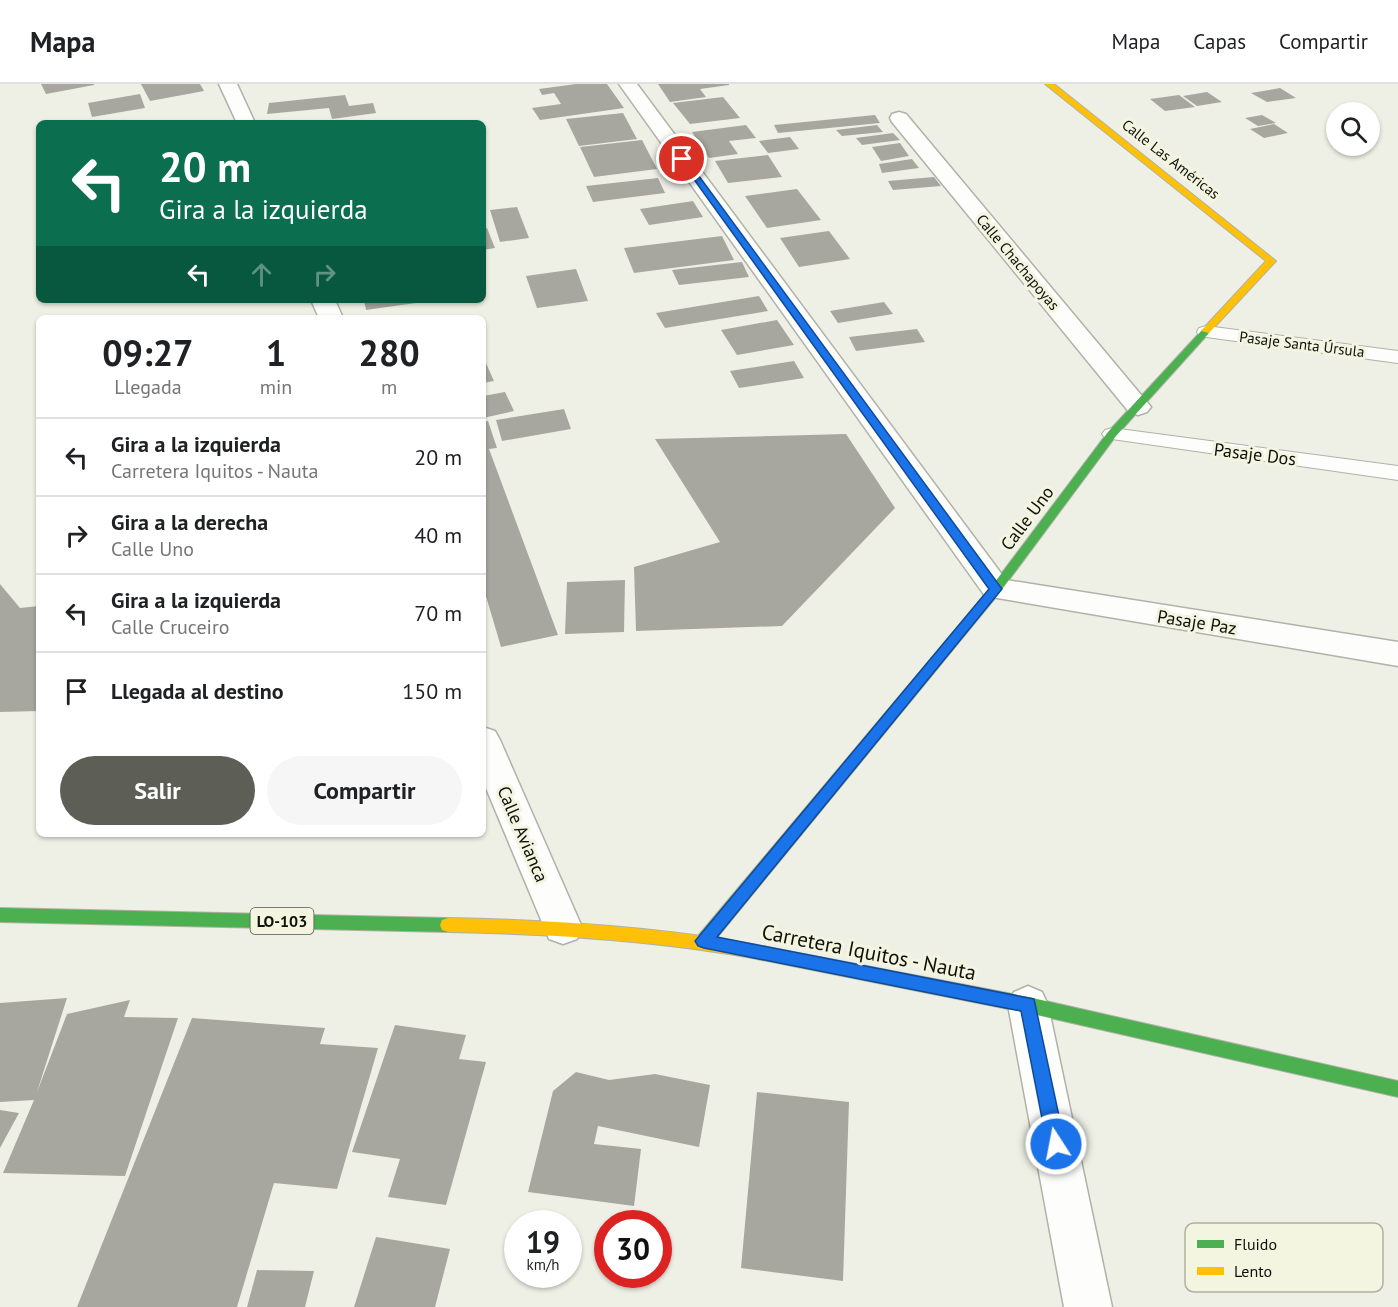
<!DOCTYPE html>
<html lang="es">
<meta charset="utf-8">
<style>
body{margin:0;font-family:"PT Sans",sans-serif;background:#f6f6f6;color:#202124;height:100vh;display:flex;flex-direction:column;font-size:22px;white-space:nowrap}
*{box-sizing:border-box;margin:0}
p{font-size:20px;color:#757577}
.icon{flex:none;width:33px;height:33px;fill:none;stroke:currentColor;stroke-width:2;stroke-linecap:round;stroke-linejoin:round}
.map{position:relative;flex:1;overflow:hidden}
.drawer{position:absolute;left:36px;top:231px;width:450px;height:522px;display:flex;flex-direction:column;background:#fff;border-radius:9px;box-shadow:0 2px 4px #0004}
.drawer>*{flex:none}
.banner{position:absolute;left:36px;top:36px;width:450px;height:183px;border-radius:9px;box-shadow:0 2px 4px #0004;background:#0b6e4f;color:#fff;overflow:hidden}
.fabs{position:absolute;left:1326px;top:18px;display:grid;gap:12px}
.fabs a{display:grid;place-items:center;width:54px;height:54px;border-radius:50%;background:#fff;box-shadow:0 2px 4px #0004;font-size:30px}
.speed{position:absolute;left:504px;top:1126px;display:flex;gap:12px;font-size:30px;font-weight:700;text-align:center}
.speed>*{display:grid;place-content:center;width:78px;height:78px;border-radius:50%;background:#fff;box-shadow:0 2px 4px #0004;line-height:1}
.speed small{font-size:15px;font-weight:400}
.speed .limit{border:9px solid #d22;background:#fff;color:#111}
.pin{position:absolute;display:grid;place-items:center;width:51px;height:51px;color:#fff;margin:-26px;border:3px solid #fff;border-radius:50%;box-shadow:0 2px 6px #0007}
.me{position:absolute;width:66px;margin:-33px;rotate:349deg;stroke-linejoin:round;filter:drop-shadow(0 0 4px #0008)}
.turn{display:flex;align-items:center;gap:21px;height:126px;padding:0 24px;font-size:27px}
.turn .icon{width:78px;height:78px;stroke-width:2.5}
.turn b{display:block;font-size:42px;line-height:51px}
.lanes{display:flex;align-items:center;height:57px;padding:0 24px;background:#0003;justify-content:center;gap:30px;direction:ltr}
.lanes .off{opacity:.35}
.eta{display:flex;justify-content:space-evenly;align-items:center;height:102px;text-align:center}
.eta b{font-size:36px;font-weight:700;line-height:42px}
.button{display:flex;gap:12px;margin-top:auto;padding:12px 24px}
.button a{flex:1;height:69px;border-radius:36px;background:#5d5e56;color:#fff;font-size:24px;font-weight:700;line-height:69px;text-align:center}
.button a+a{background:#f6f6f6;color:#202124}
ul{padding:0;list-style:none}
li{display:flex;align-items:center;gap:18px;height:78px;padding:0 24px;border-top:2px solid #e0e0e0}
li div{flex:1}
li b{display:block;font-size:22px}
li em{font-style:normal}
header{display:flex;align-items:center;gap:36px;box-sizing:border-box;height:84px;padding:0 30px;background:#fff;border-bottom:2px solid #e0e0e0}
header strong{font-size:28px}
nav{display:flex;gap:33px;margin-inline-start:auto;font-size:21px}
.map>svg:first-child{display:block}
.building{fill:#a7a79f}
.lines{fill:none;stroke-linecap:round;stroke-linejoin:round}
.lane-casing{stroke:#b0b1a8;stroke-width:2}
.street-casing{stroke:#b0b1a8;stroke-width:3}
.fast-casing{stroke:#b0b1a8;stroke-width:2}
.slow-casing{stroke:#b0b1a8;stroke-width:2}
.lane{fill:#fdfdfb;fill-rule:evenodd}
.street{fill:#fdfdfb;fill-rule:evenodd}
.fast{fill:#4caf50;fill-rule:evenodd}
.slow{fill:#ffc107;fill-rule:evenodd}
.route{fill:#1a73e8;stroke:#114b97;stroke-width:1.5}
.labels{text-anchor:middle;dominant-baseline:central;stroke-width:6;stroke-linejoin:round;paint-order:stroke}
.far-street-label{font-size:15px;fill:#0f1009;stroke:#f3f5e0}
.shield{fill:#f3f5e0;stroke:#53554a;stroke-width:1.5}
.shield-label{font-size:16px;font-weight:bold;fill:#0f1009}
.street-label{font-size:18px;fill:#0f1009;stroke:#f3f5e0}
.near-street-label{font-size:21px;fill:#0f1009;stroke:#f3f5e0}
.key{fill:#f3f5e0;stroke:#afb0a0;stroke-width:1.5}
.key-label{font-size:16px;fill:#0f1009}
</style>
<header>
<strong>Mapa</strong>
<nav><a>Mapa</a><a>Capas</a><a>Compartir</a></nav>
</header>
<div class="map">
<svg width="1398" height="1223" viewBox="0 0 1398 1223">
<rect width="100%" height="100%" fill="#eff0e5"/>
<!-- building -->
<path class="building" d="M 41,0 L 94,0 L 94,1 L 46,10 Z
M 141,0 L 200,0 L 204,7 L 150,17 Z
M 576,0 L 607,0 L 624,24 L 540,36 L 532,24 L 561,20 L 554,9 L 542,11 L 539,5 Z
M 658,0 L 729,0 L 729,1 L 700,5 L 706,13 L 670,18 Z
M 1280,4 L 1296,14 L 1267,18 L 1251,9 Z
M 1207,8 L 1222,18 L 1197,22 L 1183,12 Z
M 140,10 L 145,24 L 92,33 L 88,19 Z
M 345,11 L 349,22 L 373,19 L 376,29 L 332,35 L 329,24 L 267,30 L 269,19 Z
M 1179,11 L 1195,23 L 1165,27 L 1150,15 Z
M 723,13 L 740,34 L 690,40 L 673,19 Z
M 623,29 L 637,55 L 579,62 L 566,35 Z
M 875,31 L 880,39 L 778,49 L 774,41 Z
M 1262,31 L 1276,39 L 1258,42 L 1245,34 Z
M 1274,40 L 1288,49 L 1264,54 L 1250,45 Z
M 746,41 L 756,54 L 729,57 L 738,70 L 709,74 L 692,48 Z
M 877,41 L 883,48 L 842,52 L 836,46 Z
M 893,49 L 900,56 L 862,61 L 856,54 Z
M 790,53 L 799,65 L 768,69 L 759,57 Z
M 642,56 L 657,85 L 594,93 L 580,63 Z
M 900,59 L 909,72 L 881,77 L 872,63 Z
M 768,71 L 782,93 L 728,99 L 715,77 Z
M 912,75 L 919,84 L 882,89 L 879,80 Z
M 934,93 L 941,102 L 893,106 L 888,97 Z
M 658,94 L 665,109 L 593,118 L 586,102 Z
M 797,105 L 821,136 L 767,144 L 745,112 Z
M 693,117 L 703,133 L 649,141 L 640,125 Z
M 517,123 L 529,154 L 500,158 L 490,126 Z
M 487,144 L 495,164 L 483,166 L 483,145 Z
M 829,147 L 850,175 L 799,183 L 780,154 Z
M 722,152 L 734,176 L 634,189 L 624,164 Z
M 742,178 L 749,193 L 679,201 L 672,186 Z
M 576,185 L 588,217 L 537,224 L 526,192 Z
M 759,212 L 768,227 L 665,244 L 656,229 Z
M 364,216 L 423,216 L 423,218 L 366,226 Z
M 884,218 L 893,230 L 838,239 L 830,227 Z
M 777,236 L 794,261 L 737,271 L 721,246 Z
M 917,245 L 925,258 L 856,267 L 849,253 Z
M 485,277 L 494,297 L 483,299 L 483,278 Z
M 794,277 L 804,294 L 739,304 L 730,287 Z
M 505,308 L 514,327 L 483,334 L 483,312 Z
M 564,325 L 571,345 L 502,357 L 496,336 Z
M 488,337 L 497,364 L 489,365 L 558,551 L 501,563 L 483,502 L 483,338 Z
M 846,350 L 895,424 L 782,542 L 636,547 L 634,483 L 720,458 L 655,355 Z
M 625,496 L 624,548 L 565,550 L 567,498 Z
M 0,500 L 20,524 L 39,522 L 39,627 L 0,628 Z
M 67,914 L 37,1008 L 67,930 L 130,916 L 124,933 L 178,934 L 125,1092 L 3,1089 L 34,1016 L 0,1018 L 0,919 Z
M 192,934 L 325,944 L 320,960 L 378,964 L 337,1105 L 274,1099 L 237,1223 L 77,1223 Z
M 395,941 L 466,951 L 459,975 L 486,978 L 446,1121 L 388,1113 L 400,1075 L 352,1068 Z
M 576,988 L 609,996 L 655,990 L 710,1001 L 699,1063 L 598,1042 L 594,1060 L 641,1065 L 634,1122 L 528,1108 L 553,1007 Z
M 757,1008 L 849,1018 L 843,1197 L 741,1184 Z
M 0,1026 L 19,1029 L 0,1064 Z
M 376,1153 L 450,1165 L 435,1223 L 354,1223 Z
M 257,1186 L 314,1187 L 305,1223 L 247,1223 Z"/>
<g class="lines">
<defs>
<path id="lane" d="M 1206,242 L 1398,267 L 1398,279 L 1199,252 L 1197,248 L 1199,244 Z
M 1112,344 L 1398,382 L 1398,396 L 1105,354 L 1102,350 L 1105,346 Z"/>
<path id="street" d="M 219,0 L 237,0 L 255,39 L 237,39 Z
M 619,0 L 637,0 L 1006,496 L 1398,558 L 1398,582 L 985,512 Z
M 899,28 L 906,30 L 1147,318 L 1151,323 L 1147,328 L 1138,331 L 1129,328 L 892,38 L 890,34 L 892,30 Z
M 311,216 L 335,216 L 343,234 L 319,234 Z
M 483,643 L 495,647 L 500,656 L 582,843 L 577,855 L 563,860 L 549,855 L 544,843 L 483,697 Z
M 1028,902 L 1042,908 L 1048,921 L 1112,1223 L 1064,1223 L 1008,921 L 1014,908 Z"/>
<path id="fast" d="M 1206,244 L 1209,245 L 1209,249 L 1116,352 L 1000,508 L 710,862 L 704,864 L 698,862 L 696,857 L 698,852 L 992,502 L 1108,348 L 1203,245 Z
M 0,824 L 448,834 L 454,836 L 456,841 L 454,846 L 448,848 L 0,838 Z
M 752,860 L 1028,913 L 1398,997 L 1398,1013 L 1028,929 L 752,874 L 746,872 L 744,867 L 746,862 Z"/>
<path id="slow" d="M 1045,0 L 1054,0 L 1276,177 L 1209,249 L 1201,247 L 1266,177 Z
M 448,834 C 550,836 651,842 752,860 L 758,862 L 760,867 L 758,872 L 752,874 C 651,856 550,850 448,848 L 442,846 L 440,841 L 442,836 Z"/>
</defs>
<!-- lane casing -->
<use href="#lane" class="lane-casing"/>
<!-- street casing -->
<use href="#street" class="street-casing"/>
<!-- fast casing -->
<use href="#fast" class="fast-casing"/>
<!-- slow casing -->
<use href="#slow" class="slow-casing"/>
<!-- lane -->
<use href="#lane" class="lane"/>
<!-- street -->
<use href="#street" class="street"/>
<!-- fast -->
<use href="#fast" class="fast"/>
<!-- slow -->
<use href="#slow" class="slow"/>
</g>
<!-- route -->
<path class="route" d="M 680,73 L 685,73 L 1002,505 L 717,853 L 1034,915 L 1065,1060 L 1062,1067 L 1056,1069 L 1049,1067 L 1047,1060 L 1021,927 L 704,864 L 698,862 L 695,857 L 989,505 L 680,76 Z"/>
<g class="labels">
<!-- far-street labels -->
<g class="far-street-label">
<text transform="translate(1171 75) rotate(38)">Calle Las Américas</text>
<text transform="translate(1018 178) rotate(50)">Calle Chachapoyas</text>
<text transform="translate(1302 260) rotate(7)">Pasaje Santa Úrsula</text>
</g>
<!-- shield labels -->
<rect class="shield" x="250.5" y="824" width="63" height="26" rx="4.5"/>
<g class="shield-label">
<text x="282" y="837">LO-103</text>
</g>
<!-- street labels -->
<g class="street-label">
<text transform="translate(1255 370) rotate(7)">Pasaje Dos</text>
<text transform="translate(1027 434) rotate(-53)">Calle Uno</text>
<text transform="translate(1197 538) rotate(9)">Pasaje Paz</text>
<text transform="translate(523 750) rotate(67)">Calle Avianca</text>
</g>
<!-- near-street labels -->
<g class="near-street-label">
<text transform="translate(869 868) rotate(11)">Carretera Iquitos - Nauta</text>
</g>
</g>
<!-- legend -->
<rect x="1185" y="1139" width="198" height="69" rx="9" class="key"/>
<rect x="1197" y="1156" width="27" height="8" fill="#4caf50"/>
<rect x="1197" y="1183" width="27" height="8" fill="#ffc107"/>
<g class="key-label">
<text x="1234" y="1166">Fluido</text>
<text x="1234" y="1193">Lento</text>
</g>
</svg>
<div class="fabs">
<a><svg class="icon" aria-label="search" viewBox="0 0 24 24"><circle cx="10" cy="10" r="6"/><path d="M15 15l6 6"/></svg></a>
</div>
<div class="speed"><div>19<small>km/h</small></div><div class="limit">30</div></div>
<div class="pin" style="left:682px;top:75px;background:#d93025"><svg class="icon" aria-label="arrive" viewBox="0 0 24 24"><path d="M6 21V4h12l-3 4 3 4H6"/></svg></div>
<svg class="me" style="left:1056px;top:1060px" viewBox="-20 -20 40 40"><circle r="17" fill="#1a73e8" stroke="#fff" stroke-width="3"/><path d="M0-11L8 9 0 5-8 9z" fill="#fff"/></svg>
<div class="banner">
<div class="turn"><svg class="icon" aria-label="left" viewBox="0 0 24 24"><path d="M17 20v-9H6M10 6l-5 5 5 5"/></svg><div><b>20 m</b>Gira a la izquierda</div></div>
<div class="lanes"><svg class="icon" aria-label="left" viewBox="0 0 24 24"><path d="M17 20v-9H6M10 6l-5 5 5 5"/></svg><svg class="icon off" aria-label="ahead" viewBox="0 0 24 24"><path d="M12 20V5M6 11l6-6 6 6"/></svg><svg class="icon off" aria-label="right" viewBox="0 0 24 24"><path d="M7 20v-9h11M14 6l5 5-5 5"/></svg></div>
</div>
<section class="drawer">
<div class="eta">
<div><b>09:27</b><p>Llegada</p></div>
<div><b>1</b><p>min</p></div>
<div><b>280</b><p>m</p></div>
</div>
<ul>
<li><svg class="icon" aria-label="left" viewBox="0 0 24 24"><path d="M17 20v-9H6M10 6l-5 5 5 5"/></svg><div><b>Gira a la izquierda</b><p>Carretera Iquitos - Nauta</p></div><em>20 m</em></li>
<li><svg class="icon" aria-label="right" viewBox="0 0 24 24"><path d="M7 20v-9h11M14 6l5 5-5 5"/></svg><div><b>Gira a la derecha</b><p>Calle Uno</p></div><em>40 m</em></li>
<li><svg class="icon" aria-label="left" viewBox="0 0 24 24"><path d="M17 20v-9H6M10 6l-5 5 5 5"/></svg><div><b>Gira a la izquierda</b><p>Calle Cruceiro</p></div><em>70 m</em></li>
<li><svg class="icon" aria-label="arrive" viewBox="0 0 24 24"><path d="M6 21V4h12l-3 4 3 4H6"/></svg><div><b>Llegada al destino</b></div><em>150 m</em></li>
</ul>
<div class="button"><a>Salir</a><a>Compartir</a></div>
</section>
</div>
